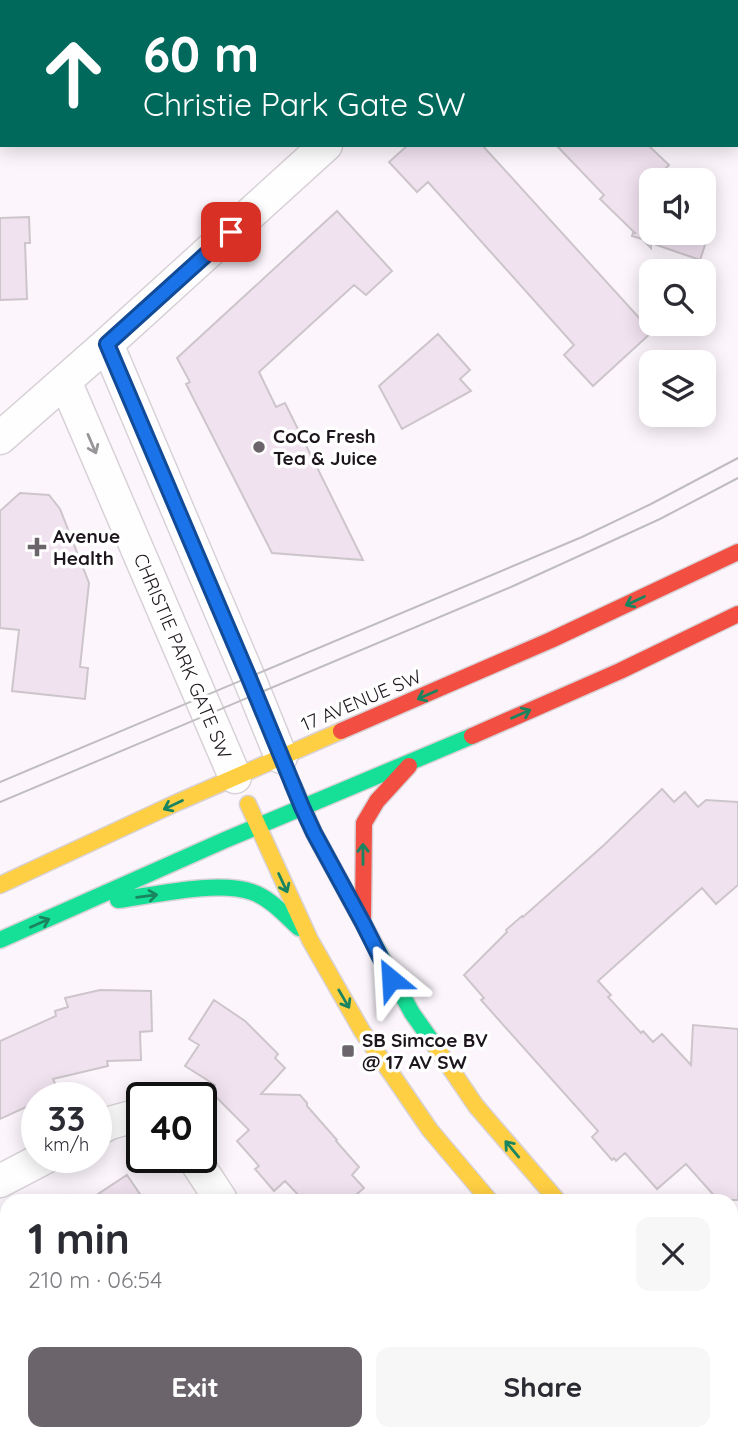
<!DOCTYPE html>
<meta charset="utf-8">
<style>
body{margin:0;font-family:Quicksand,sans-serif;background:#f7f7f7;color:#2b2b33;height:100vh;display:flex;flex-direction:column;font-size:26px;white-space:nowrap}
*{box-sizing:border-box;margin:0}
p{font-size:23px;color:#7c7c81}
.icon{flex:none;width:38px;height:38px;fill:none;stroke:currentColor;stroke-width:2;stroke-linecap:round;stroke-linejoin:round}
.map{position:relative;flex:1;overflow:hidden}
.sheet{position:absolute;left:0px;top:1194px;width:738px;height:247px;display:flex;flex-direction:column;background:#fff;border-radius:21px 21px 0 0;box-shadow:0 4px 18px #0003}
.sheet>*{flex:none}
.banner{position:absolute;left:0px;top:0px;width:738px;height:147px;box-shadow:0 4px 18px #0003;background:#00695c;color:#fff;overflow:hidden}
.fabs{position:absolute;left:639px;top:168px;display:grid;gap:14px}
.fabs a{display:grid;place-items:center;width:77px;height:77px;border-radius:14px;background:#fff;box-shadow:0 4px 18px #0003;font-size:35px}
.speed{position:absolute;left:21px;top:1082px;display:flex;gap:14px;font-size:35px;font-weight:700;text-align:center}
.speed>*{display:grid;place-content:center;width:91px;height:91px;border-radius:50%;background:#fff;box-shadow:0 4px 18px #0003;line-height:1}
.speed small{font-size:18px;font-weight:400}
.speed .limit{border:4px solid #111;border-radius:10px;background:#fff;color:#111}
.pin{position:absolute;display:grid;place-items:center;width:60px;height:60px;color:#fff;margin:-30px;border-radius:14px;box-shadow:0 4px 10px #0006}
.me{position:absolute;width:77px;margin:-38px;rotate:333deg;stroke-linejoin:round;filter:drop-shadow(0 0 5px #0008)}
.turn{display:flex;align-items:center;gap:24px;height:147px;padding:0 28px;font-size:32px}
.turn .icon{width:91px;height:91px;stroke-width:2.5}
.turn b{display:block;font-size:49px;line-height:60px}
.round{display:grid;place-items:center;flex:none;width:74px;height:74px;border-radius:14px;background:#f7f7f7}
.headline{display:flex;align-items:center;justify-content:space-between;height:119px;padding:0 28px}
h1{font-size:42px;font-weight:700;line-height:52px}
.button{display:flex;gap:14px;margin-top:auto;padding:14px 28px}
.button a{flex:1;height:80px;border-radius:14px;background:#6b646a;color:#fff;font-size:28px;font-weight:700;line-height:80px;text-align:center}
.button a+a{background:#f7f7f7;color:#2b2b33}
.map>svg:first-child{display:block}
.building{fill:#f1e2f0;stroke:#ccc6cb;stroke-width:2}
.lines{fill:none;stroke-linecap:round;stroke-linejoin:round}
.street-casing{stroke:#d8d2d7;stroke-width:35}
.fast-casing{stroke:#d8d2d7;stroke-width:19}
.slow-casing{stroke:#d8d2d7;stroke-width:19}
.jam-casing{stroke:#d8d2d7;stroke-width:19}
.street{stroke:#fffeff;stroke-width:32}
.fast{stroke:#16e098;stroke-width:16}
.slow{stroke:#ffcf43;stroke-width:16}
.jam{stroke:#f24e42;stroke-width:16}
.tram{stroke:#bfbdbf;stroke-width:2}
.oneway{stroke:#999699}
.oneway2{stroke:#198560}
.route-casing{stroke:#114b97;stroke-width:18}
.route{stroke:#1a73e8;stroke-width:12}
.poi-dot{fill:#6b646a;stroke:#fff;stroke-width:2.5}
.labels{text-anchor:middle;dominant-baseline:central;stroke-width:7;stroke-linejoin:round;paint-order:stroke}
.poi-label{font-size:19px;font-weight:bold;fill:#1d161c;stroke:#fff;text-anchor:start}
.street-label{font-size:19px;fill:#1d161c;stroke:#fff}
</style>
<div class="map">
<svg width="738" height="1439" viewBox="0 0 738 1439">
<rect width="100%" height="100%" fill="#fcf6fc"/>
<!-- building -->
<path class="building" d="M 408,145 L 482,145 L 652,332 L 593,386 L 564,355 L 574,345 L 428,182 L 417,192 L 389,162 Z
M 556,145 L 648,145 L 669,165 L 655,180 L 651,180 L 651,233 L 709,233 L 700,260 L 651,243 L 651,248 L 642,239 L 632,236 L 633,233 L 635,233 L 600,199 L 604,195 Z
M 337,211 L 392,271 L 366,295 L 354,285 L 259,372 L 276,407 L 285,403 L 363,560 L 272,553 L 186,384 L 190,382 L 177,358 Z
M 29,217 L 30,243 L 25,243 L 27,299 L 0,300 L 0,218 Z
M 438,334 L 470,370 L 460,379 L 471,391 L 402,429 L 379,386 Z
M 20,493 L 49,495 L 60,509 L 89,583 L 80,667 L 88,668 L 85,699 L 12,691 L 19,630 L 0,628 L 0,511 Z
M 662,789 L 674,802 L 685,792 L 698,807 L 706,800 L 738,802 L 738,885 L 716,904 L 702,888 L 598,981 L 611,995 L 608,997 L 641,1033 L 643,1031 L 653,1042 L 662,1034 L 691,1065 L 693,1025 L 738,1029 L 738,1200 L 718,1200 L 686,1164 L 657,1189 L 625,1153 L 616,1161 L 614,1158 L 612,1160 L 592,1137 L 598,1131 L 481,1000 L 484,998 L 464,975 L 507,932 L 506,930 L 522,916 L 523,917 L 604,845 Z
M 100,990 L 151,991 L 152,1031 L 140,1032 L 141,1060 L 107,1061 L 108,1066 L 53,1079 L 61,1097 L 37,1097 L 37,1102 L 0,1119 L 0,1041 L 56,1016 L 55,1011 L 68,1007 L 65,998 Z
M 214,1000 L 245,1021 L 278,1054 L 275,1058 L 285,1068 L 261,1094 L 300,1095 L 307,1103 L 307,1106 L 337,1140 L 336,1141 L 359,1167 L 352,1175 L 364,1188 L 350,1200 L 303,1200 L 285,1181 L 274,1191 L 255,1169 L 259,1166 L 237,1141 L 249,1130 L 210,1091 L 215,1085 L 185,1066 L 199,1045 L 189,1039 Z
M 127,1175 L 144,1200 L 89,1200 Z"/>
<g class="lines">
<defs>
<path id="street" d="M 609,0 L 611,2
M 488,2 L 490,0
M 737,117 L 738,117
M 107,344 L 249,678 L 281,757
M 65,381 L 235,777
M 0,438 L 107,344 L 326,145
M 96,1130 L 110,1123 L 142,1114
M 193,1157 L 221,1200
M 0,1181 L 46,1157
M 401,1433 L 406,1439
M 238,1439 L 250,1433"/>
<path id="fast" d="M 293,785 L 314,833 L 412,1013 L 436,1047
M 118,900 C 155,895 218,880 252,892 C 270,898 285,915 299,928
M 0,940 L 225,840 L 472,736"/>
<path id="slow" d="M 248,804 L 310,940 L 362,1031 L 430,1130 L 489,1200
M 0,885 L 176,803 L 341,731
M 436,1047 L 476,1106 L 557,1200
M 732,1393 L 738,1401
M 653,1433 L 654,1439
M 696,1433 L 701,1439"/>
<path id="jam" d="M 341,731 L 551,640 L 738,552
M 472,736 L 620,671 L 738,614
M 363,917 L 364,823 L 377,801 L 409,766"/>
</defs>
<!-- street casing -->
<use href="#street" class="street-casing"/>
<!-- fast casing -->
<use href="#fast" class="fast-casing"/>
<!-- slow casing -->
<use href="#slow" class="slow-casing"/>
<!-- jam casing -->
<use href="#jam" class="jam-casing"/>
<!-- street -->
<use href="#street" class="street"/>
<!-- fast -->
<use href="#fast" class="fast"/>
<!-- slow -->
<use href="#slow" class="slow"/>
<!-- jam -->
<use href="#jam" class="jam"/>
<!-- tram -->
<path class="tram" d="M 0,782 L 582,537 L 651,504 L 738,458
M 0,802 L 511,587 L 660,519 L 738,478"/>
</g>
<!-- one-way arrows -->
<defs><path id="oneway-shaft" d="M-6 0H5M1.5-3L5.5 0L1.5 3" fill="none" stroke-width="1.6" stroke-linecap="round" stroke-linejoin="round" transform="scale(1.75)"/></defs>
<use class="oneway" href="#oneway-shaft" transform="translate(92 444) rotate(67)"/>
<g class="oneway2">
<use href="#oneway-shaft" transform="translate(635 601) rotate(155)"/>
<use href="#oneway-shaft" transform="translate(427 695) rotate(156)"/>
<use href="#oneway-shaft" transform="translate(521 714) rotate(-24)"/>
<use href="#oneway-shaft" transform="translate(173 805) rotate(155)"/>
<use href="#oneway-shaft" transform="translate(363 854) rotate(-90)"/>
<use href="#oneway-shaft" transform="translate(283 883) rotate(65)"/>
<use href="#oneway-shaft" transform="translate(147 896) rotate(-7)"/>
<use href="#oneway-shaft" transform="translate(40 923) rotate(-24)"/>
<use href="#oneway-shaft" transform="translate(344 999) rotate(60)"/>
<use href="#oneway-shaft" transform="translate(512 1149) rotate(-130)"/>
</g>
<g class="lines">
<defs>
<path id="route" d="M 231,232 L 107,344 L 249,678 L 302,807 L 314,833 L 363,923 L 391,979"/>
</defs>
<!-- route casing -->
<use href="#route" class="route-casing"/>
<!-- route -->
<use href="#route" class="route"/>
</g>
<!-- markers -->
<g class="poi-dot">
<circle cx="259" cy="447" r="7"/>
<path d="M33.5 536.5h7v7h7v7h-7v7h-7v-7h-7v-7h7z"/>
<rect x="341" y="1044" width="14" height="14" rx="3.5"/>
</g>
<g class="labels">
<!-- poi labels -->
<g class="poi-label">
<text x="273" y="436">CoCo Fresh<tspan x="273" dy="22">Tea &amp; Juice</tspan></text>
<text x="53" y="536">Avenue<tspan x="53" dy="22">Health</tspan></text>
<text x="362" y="1040">SB Simcoe BV<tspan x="362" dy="22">@ 17 AV SW</tspan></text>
</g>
<!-- street labels -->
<g class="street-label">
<text transform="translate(183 656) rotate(67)">CHRISTIE PARK GATE SW</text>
<text transform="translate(361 700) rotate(-23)">17 AVENUE SW</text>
</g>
</g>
</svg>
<div class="fabs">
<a><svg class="icon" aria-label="sound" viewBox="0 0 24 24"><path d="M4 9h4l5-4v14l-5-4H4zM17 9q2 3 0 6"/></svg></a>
<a><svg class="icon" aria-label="search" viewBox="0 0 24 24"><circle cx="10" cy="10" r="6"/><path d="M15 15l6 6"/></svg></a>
<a><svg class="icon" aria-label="layers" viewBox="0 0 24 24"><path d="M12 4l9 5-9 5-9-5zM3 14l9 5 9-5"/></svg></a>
</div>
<div class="speed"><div>33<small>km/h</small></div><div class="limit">40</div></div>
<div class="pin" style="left:231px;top:232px;background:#d93025"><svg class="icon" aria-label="arrive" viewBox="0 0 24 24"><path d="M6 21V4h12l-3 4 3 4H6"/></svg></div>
<svg class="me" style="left:391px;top:979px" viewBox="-20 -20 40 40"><path d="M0-17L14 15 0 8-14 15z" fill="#1a73e8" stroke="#fff" stroke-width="4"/></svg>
<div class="banner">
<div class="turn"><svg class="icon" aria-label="ahead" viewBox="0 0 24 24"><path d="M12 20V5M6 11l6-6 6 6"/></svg><div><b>60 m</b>Christie Park Gate SW</div></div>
</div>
<section class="sheet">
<div class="headline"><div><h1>1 min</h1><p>210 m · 06:54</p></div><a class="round"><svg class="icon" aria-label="close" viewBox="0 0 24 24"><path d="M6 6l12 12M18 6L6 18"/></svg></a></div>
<div class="button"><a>Exit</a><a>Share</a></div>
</section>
</div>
